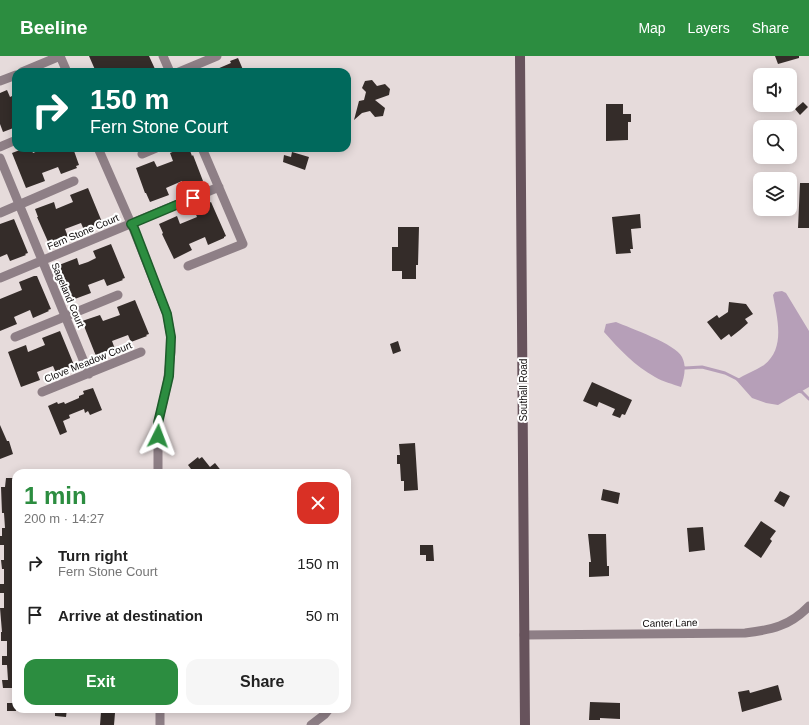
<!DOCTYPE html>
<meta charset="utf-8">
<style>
body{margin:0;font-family:Helvetica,sans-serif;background:#f6f6f6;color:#222;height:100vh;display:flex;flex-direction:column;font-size:15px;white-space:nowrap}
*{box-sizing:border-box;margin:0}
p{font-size:13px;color:#767676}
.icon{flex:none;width:22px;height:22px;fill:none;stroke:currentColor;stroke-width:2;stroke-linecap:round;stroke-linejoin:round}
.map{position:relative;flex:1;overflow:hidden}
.drawer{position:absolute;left:12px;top:413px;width:339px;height:244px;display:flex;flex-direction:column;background:#fff;border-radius:12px;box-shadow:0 2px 10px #0003}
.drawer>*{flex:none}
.guide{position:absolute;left:12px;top:12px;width:339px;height:84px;border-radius:12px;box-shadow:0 2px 10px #0003;background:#00695c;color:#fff;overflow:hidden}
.controls{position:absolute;left:753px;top:12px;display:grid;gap:8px}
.controls a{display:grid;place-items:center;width:44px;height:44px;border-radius:8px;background:#fff;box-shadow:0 2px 10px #0003;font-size:20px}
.pin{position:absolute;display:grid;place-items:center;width:34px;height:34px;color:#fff;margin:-17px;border-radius:8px;box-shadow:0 2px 6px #0006}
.me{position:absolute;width:44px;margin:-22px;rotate:3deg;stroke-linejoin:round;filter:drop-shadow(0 0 3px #0008)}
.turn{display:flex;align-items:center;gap:14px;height:84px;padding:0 12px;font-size:18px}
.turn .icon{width:52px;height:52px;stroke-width:2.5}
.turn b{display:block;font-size:28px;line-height:34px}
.round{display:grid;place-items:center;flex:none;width:42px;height:42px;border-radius:12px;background:#f6f6f6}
.overview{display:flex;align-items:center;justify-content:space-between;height:68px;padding:0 12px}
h1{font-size:24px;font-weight:700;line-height:30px;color:#2c8d40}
.cta{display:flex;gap:8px;margin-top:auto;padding:8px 12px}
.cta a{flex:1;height:46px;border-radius:12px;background:#2c8d40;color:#fff;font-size:16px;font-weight:700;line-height:46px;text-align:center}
.cta a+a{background:#f6f6f6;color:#222}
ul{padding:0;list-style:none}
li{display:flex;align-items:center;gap:12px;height:52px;padding:0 12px}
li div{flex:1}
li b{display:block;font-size:15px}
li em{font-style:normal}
header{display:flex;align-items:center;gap:24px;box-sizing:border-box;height:56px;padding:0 20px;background:#2c8d40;color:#fff}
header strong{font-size:19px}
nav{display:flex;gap:22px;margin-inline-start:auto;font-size:14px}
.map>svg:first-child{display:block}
.water{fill:#b69fb8}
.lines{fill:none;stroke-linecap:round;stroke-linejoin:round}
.stream{stroke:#b69fb8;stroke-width:3}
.building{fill:#342c29}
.street{stroke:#8e7f86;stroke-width:9}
.secondary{stroke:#67535c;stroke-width:10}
.route-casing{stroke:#1d5c2a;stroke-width:10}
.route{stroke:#2c8d40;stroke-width:7}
.labels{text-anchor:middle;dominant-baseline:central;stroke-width:4;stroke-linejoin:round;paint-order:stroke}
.street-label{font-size:10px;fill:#100c0c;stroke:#fff}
</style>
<header>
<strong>Beeline</strong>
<nav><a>Map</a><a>Layers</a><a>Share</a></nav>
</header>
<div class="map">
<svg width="809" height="669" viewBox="0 0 809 669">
<rect width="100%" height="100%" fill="#e6dbdb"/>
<!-- water -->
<path class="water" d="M 782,235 L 786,237 L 809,275 L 809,331 L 778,349 L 766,347 L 752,342 L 736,324 C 745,318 755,315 764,309 C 786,292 777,262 773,239 L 775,236 Z
M 616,266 C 630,272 676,288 682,301 C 687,311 684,321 681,331 C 673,328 663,326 655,321 C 635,310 619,293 604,276 L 606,268 Z"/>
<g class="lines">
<!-- stream -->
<path class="stream" d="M 682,311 L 685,312 L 702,311 L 725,317 L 739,324
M 798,335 L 802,336 L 809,343"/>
</g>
<!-- building -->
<path class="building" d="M 89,0 L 149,0 L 155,13 L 148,16 L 96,16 Z
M 775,0 L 799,0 L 799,2 L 778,8 Z
M 238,2 L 244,16 L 210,16 L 231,7 L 230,5 Z
M 372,24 L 377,30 L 385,28 L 390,33 L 389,39 L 375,44 L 385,52 L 383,60 L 375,61 L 370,55 L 362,57 L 354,64 L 359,45 L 364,44 L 366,36 L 362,32 L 365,25 Z
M 7,34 L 10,41 L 16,38 L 16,71 L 3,76 L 0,68 L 0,37 Z
M 803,46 L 808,51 L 800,59 L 795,53 Z
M 606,48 L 623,48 L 623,58 L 631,58 L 631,66 L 628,66 L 628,84 L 606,85 Z
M 25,92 L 31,92 L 33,97 L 45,92 L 73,92 L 79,109 L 76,110 L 77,112 L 61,118 L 58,111 L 42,117 L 45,125 L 26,132 L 12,97 Z
M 182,92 L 189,92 L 192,100 L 193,99 L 203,125 L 184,132 L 182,125 L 166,132 L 169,139 L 150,146 L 146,137 L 145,137 L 136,112 L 154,105 L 157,111 L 173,105 L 170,97 Z
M 292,96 L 309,101 L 305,114 L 283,106 L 284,99 L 291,101 Z
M 800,127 L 809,127 L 809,172 L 798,172 Z
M 88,132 L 102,166 L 99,167 L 100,168 L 84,174 L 81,167 L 65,173 L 68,181 L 49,188 L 37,161 L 38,161 L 35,153 L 54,146 L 56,153 L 73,146 L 70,139 Z
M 211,146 L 226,180 L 224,181 L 224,182 L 208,189 L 205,181 L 189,188 L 192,194 L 174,203 L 162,178 L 163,177 L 159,168 L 177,160 L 180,168 L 197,161 L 194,154 Z
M 640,158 L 641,172 L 631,173 L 633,193 L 630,193 L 631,197 L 616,198 L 612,161 Z
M 14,163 L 28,197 L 25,198 L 26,199 L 10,205 L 7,198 L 0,201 L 0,168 Z
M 398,171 L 419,171 L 418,209 L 416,209 L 416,223 L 402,223 L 402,215 L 392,215 L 392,191 L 398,191 Z
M 111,188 L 125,222 L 122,223 L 123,224 L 107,230 L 104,223 L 88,229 L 91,237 L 72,244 L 61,217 L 62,217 L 59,209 L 77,202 L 79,209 L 88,206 L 96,202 L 93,195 Z
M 34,220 L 37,220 L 51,253 L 48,254 L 49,255 L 33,262 L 30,254 L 14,261 L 17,268 L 0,275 L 0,243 L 22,234 L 19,226 Z
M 135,244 L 149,278 L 146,279 L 147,280 L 131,286 L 128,279 L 112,285 L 115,293 L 96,300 L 82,265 L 100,259 L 103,265 L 120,259 L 117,251 Z
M 729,246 L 746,248 L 753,258 L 745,263 L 748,267 L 740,274 L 731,281 L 729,278 L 721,284 L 707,266 L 717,259 L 719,262 L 728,256 Z
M 60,275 L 74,309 L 72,310 L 72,311 L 56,317 L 53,310 L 37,316 L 40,324 L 21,331 L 8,296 L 26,289 L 28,296 L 45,289 L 42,282 Z
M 398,285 L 401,295 L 393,298 L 390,288 Z
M 592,326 L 632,344 L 625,359 L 622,358 L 620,362 L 612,359 L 615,353 L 599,346 L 597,351 L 583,345 Z
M 93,332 L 102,354 L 90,359 L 88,355 L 85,357 L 84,353 L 69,359 L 70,362 L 63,365 L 67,376 L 60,379 L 48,350 L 57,346 L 58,348 L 64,346 L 65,348 L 79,342 L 79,340 L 84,338 L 83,335 Z
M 0,369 L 7,385 L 9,385 L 13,398 L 0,403 Z
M 415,387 L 418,434 L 404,435 L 404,425 L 401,425 L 400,408 L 397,408 L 397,399 L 400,399 L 399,388 Z
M 198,401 L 199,403 L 202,401 L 210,411 L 215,407 L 223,417 L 194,417 L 188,409 Z
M 6,422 L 16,422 L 16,632 L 3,632 L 2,624 L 8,624 L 7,609 L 2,609 L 2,600 L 7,600 L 7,585 L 1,585 L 1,576 L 2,576 L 0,552 L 4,552 L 4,537 L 0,537 L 0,528 L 4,528 L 4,513 L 2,513 L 1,504 L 4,504 L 4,489 L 0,489 L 0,480 L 2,480 L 2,472 L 5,472 L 4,457 L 2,457 L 1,431 L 5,431 Z
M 603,433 L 620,437 L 618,448 L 601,444 Z
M 780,435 L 790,440 L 784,451 L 774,445 Z
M 761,465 L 776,475 L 770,483 L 772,485 L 761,502 L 744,490 Z
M 703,471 L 705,494 L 689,496 L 687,472 Z
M 588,478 L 606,478 L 607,510 L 609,510 L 609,520 L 589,521 L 589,506 L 591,506 Z
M 420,489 L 433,489 L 434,505 L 426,505 L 426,499 L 420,499 Z
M 778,629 L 782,644 L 742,656 L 738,636 L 749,634 L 750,637 Z
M 590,646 L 620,647 L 620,663 L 600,662 L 600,664 L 589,664 Z
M 7,647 L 16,647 L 16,655 L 7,655 Z
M 55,653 L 67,653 L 66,661 L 55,660 Z
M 101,656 L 115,657 L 114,669 L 100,669 Z"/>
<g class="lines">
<!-- street -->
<path class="street" d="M 60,0 L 67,16
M 163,0 L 170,16
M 22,16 L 60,0
M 179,16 L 217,0
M 0,25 L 16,19
M 0,91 L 16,84
M 98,92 L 133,172 L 167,258 L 171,281 L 171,296 L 167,329 L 158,367 L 158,417
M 142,98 L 156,92
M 0,102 L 89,318
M 0,157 L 74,125
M 188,210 L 243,188 L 202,92
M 0,222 L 219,131
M 15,281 L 118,239
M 42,336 L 141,296
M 524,579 L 745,577 C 771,574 790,570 809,550
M 160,653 L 160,669
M 311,669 L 324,659 L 329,653"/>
<!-- secondary -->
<path class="secondary" d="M 520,0 L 525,669"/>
</g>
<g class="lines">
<defs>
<path id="route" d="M 158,380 L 158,367 L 169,320 L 171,281 L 167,258 L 134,172 L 131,168 L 193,142"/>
</defs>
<!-- route casing -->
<use href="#route" class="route-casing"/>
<!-- route -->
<use href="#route" class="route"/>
</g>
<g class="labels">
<!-- street labels -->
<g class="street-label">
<text transform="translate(83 176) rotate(-23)">Fern Stone Court</text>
<text transform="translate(68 239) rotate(67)">Sageland Court</text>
<text transform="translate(88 306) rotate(-22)">Clove Meadow Court</text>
<text transform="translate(523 334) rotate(-90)">Southall Road</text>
<text transform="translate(670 567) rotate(-1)">Canter Lane</text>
</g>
</g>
</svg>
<div class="controls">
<a><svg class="icon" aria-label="sound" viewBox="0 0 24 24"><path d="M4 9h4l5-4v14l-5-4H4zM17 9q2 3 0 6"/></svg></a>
<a><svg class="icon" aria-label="search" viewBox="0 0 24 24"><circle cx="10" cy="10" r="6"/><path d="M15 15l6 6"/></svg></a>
<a><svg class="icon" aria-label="layers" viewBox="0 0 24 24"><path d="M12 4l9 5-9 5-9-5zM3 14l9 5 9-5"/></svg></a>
</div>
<div class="pin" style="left:193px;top:142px;background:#d93025"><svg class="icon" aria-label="arrive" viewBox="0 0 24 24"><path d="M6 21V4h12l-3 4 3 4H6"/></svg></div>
<svg class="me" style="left:158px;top:380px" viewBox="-20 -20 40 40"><path d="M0-17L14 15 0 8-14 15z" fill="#2c8d40" stroke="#fff" stroke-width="4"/></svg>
<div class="guide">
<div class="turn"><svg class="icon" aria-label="right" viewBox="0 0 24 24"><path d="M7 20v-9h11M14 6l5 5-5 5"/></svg><div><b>150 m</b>Fern Stone Court</div></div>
</div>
<section class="drawer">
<div class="overview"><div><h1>1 min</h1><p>200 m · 14:27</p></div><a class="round" style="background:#d93025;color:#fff"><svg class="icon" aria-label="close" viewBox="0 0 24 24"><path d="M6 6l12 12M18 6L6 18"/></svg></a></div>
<ul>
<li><svg class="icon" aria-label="right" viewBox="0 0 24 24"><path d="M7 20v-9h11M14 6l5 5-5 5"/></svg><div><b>Turn right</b><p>Fern Stone Court</p></div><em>150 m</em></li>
<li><svg class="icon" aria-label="arrive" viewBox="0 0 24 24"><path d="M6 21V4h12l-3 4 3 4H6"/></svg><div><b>Arrive at destination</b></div><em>50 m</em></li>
</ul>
<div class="cta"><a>Exit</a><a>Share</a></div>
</section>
</div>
